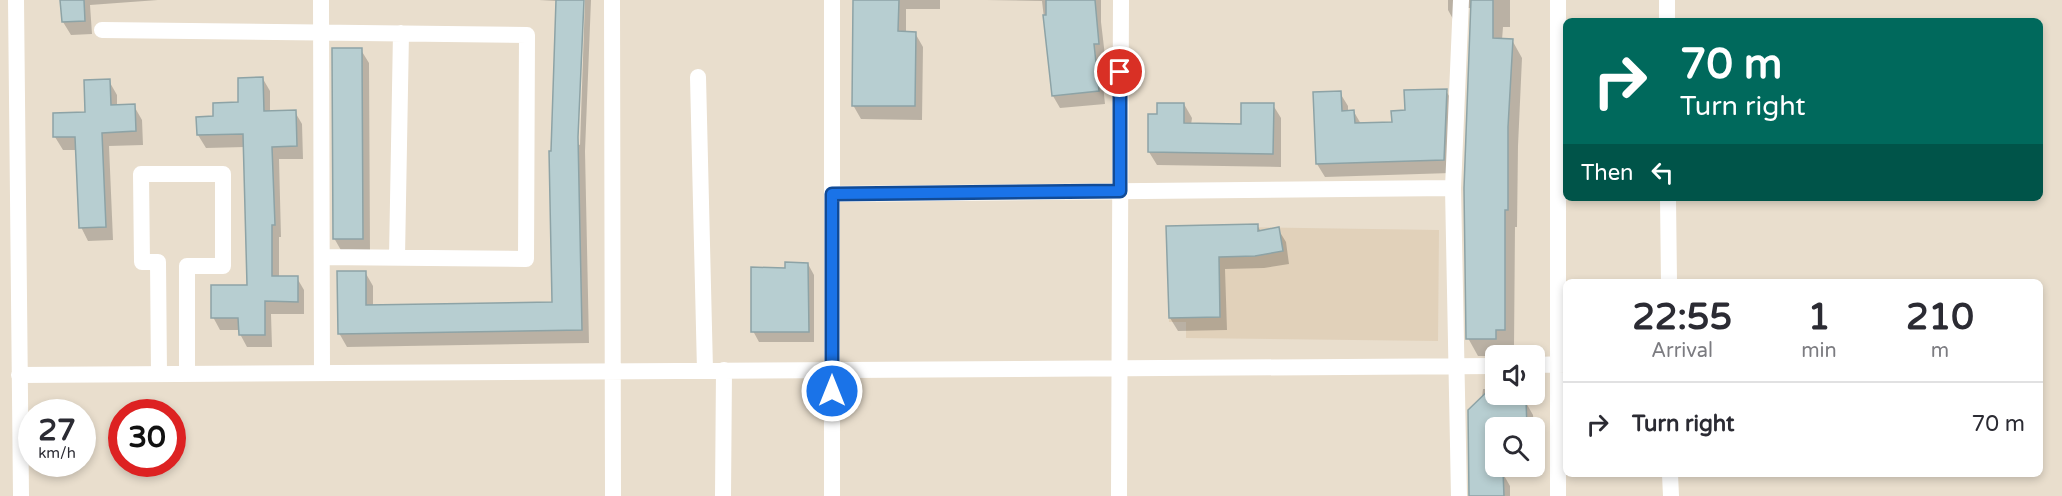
<!DOCTYPE html>
<style>
body{margin:0;font-family:"Varela Round",sans-serif;background:#f7f7f7;color:#2b2b33;height:100vh;display:flex;flex-direction:column;font-size:22px;white-space:nowrap}
*{box-sizing:border-box;margin:0}
p{font-size:20px;color:#7c7c81}
.icon{flex:none;width:33px;height:33px;fill:none;stroke:currentColor;stroke-width:2;stroke-linecap:round;stroke-linejoin:round}
.map{position:relative;flex:1;overflow:hidden}
.sheet{position:absolute;left:1563px;top:279px;width:480px;height:198px;display:flex;flex-direction:column;background:#fff;border-radius:9px;box-shadow:0 3px 9px #0003}
.sheet>*{flex:none}
.top-card{position:absolute;left:1563px;top:18px;width:480px;height:183px;border-radius:9px;box-shadow:0 3px 9px #0003;background:#00695c;color:#fff;overflow:hidden}
.buttons{position:absolute;left:1485px;top:345px;display:grid;gap:12px}
.buttons a{display:grid;place-items:center;width:60px;height:60px;border-radius:9px;background:#fff;box-shadow:0 3px 9px #0003;font-size:30px}
.speed{position:absolute;left:18px;top:399px;display:flex;gap:12px;font-size:30px;font-weight:700;text-align:center}
.speed>*{display:grid;place-content:center;width:78px;height:78px;border-radius:50%;background:#fff;box-shadow:0 3px 9px #0003;line-height:1}
.speed small{font-size:15px;font-weight:400}
.speed .limit{border:9px solid #d22;background:#fff;color:#111}
.pin{position:absolute;display:grid;place-items:center;width:51px;height:51px;color:#fff;margin:-26px;border:3px solid #fff;border-radius:50%;box-shadow:0 2px 6px #0007}
.me{position:absolute;width:66px;margin:-33px;rotate:0deg;stroke-linejoin:round;filter:drop-shadow(0 0 4px #0008)}
.turn{display:flex;align-items:center;gap:21px;height:126px;padding:0 18px;font-size:27px}
.turn .icon{width:78px;height:78px;stroke-width:2.5}
.turn b{display:block;font-size:42px;line-height:51px}
.then{display:flex;align-items:center;height:57px;padding:0 18px;background:#0003;gap:12px;font-size:22px}
.eta{display:flex;justify-content:space-evenly;align-items:center;height:102px;text-align:center}
.eta b{font-size:36px;font-weight:700;line-height:42px}
ul{padding:0;list-style:none}
li{display:flex;align-items:center;gap:18px;height:84px;padding:0 18px;border-top:2px solid #e1e1e2}
li div{flex:1}
li b{display:block;font-size:22px}
li em{font-style:normal}
.map>svg:first-child{display:block}
.built{fill:#e1d1ba}
.shadow{fill:#0003}
.building{fill:#b7ced1;stroke:#8da3a6;stroke-width:1.5}
.lines{fill:none;stroke-linecap:round;stroke-linejoin:round}
.street{stroke:#fff;stroke-width:16}
.route-casing{stroke:#114b97;stroke-width:15}
.route{stroke:#1a73e8;stroke-width:10}
</style>
<div class="map">
<svg width="2062" height="496" viewBox="0 0 2062 496">
<rect width="100%" height="100%" fill="#e9decd"/>
<!-- built -->
<path class="built" d="M 1170,226 L 1439,230 L 1438,341 L 1186,338 L 1186,322 L 1169,322 Z"/>
<!-- shadow -->
<path class="shadow" d="M 62,0 L 158,0 L 90,5 L 92,34 L 71,35 L 63,22 Z
M 539,0 L 582,0 L 577,144 L 580,145 L 585,0 L 591,0 L 585,151 L 589,343 L 347,347 L 339,333 L 365,272 L 373,286 L 373,306 L 553,303 L 552,153 L 557,1 Z
M 854,0 L 940,0 L 940,9 L 906,9 L 906,33 L 915,33 L 923,47 L 922,120 L 861,119 L 853,105 Z
M 986,0 L 1101,0 L 1101,22 L 1105,56 L 1100,56 L 1105,104 L 1060,108 L 1053,96 L 1042,1 Z
M 1448,0 L 1510,0 L 1510,27 L 1503,27 L 1502,40 L 1512,40 L 1522,58 L 1518,146 L 1517,227 L 1515,227 L 1514,348 L 1506,347 L 1505,356 L 1478,356 L 1468,338 L 1473,8 L 1467,8 L 1458,28 L 1448,10 Z
M 361,50 L 369,63 L 370,252 L 342,252 L 334,238 Z
M 263,79 L 270,91 L 270,112 L 295,112 L 302,124 L 303,159 L 279,159 L 281,237 L 279,237 L 279,278 L 297,278 L 304,290 L 304,314 L 271,314 L 272,347 L 247,347 L 240,334 L 240,330 L 220,330 L 213,317 L 249,286 L 245,147 L 206,148 L 198,135 L 198,118 L 215,118 L 240,104 Z
M 109,81 L 117,95 L 117,107 L 134,106 L 142,120 L 143,145 L 109,146 L 113,240 L 88,241 L 81,227 L 77,150 L 63,150 L 55,137 L 87,114 Z
M 1446,91 L 1454,104 L 1451,173 L 1325,177 L 1317,164 L 1340,93 L 1348,106 L 1348,112 L 1354,112 L 1361,124 L 1393,123 L 1406,112 Z
M 1184,104 L 1192,118 L 1191,125 L 1242,125 L 1273,105 L 1281,118 L 1281,167 L 1157,165 L 1149,152 L 1158,115 Z
M 1257,225 L 1261,232 L 1278,229 L 1286,242 L 1289,264 L 1264,268 L 1225,269 L 1227,330 L 1178,331 L 1170,318 L 1168,227 Z
M 808,264 L 814,275 L 814,342 L 759,342 L 753,331 L 786,269 Z
M 1483,389 L 1496,389 L 1496,394 L 1501,394 L 1505,402 L 1525,401 L 1533,415 L 1534,428 L 1496,428 L 1496,466 L 1500,466 L 1500,473 L 1502,472 L 1510,486 L 1510,496 L 1471,496 Z"/>
<!-- building -->
<path class="building" d="M 60,0 L 84,0 L 85,21 L 62,22 Z
M 556,0 L 584,0 L 578,137 L 582,330 L 338,334 L 337,271 L 366,271 L 366,305 L 552,302 L 549,151 L 551,151 Z
M 853,0 L 899,0 L 898,31 L 916,32 L 915,106 L 852,106 Z
M 1046,0 L 1095,0 L 1099,44 L 1094,44 L 1099,91 L 1052,96 L 1043,15 L 1046,15 Z
M 1471,0 L 1493,0 L 1493,38 L 1513,39 L 1508,127 L 1508,210 L 1505,210 L 1505,330 L 1496,330 L 1496,339 L 1466,339 L 1464,188 Z
M 332,48 L 362,48 L 363,239 L 333,239 Z
M 263,77 L 264,111 L 296,110 L 297,146 L 272,147 L 275,225 L 272,225 L 272,276 L 298,276 L 298,302 L 265,301 L 265,335 L 239,335 L 238,318 L 211,318 L 211,285 L 247,285 L 243,134 L 197,135 L 196,117 L 213,116 L 213,103 L 238,102 L 238,78 Z
M 110,79 L 111,105 L 135,104 L 136,131 L 102,133 L 106,227 L 79,228 L 75,137 L 53,137 L 53,113 L 85,112 L 84,80 Z
M 1447,89 L 1444,160 L 1316,164 L 1313,92 L 1341,91 L 1342,111 L 1354,110 L 1355,123 L 1392,122 L 1391,111 L 1405,110 L 1404,90 Z
M 1157,103 L 1184,103 L 1184,123 L 1241,124 L 1241,103 L 1274,103 L 1273,154 L 1148,152 L 1148,114 L 1157,114 Z
M 1258,224 L 1258,231 L 1279,227 L 1283,251 L 1255,256 L 1219,257 L 1220,317 L 1169,318 L 1166,226 Z
M 785,262 L 808,263 L 809,332 L 751,332 L 751,267 L 785,268 Z
M 1496,383 L 1496,394 L 1499,394 L 1499,401 L 1526,400 L 1527,428 L 1496,428 L 1496,435 L 1492,440 L 1494,471 L 1503,471 L 1504,496 L 1469,496 L 1468,410 Z"/>
<g class="lines">
<!-- street -->
<path class="street" d="M 16,0 L 21,496
M 321,0 L 322,373
M 612,0 L 613,496
M 832,0 L 832,496
M 1667,0 L 1667,21
M 102,30 L 527,35 L 526,259 L 322,257
M 698,77 L 705,370
M 832,194 L 1453,188
M 1668,198 L 1669,282
M 397,257 L 401,33
M 1534,365 L 1566,364
M 159,374 L 158,262 L 142,262 L 141,174 L 223,174 L 223,266 L 187,266 L 187,374
M 19,375 L 1496,366
M 1670,474 L 1671,496
M 723,496 L 724,370
M 1119,496 L 1121,0
M 1459,496 L 1453,188 L 1461,0
M 1558,496 L 1558,0"/>
</g>
<g class="lines">
<defs>
<path id="route" d="M 832,391 L 832,194 L 1120,191 L 1120,72"/>
</defs>
<!-- route casing -->
<use href="#route" class="route-casing"/>
<!-- route -->
<use href="#route" class="route"/>
</g>
</svg>
<div class="buttons">
<a><svg class="icon" aria-label="sound" viewBox="0 0 24 24"><path d="M4 9h4l5-4v14l-5-4H4zM17 9q2 3 0 6"/></svg></a>
<a><svg class="icon" aria-label="search" viewBox="0 0 24 24"><circle cx="10" cy="10" r="6"/><path d="M15 15l6 6"/></svg></a>
</div>
<div class="speed"><div>27<small>km/h</small></div><div class="limit">30</div></div>
<div class="pin" style="left:1120px;top:72px;background:#d93025"><svg class="icon" aria-label="arrive" viewBox="0 0 24 24"><path d="M6 21V4h12l-3 4 3 4H6"/></svg></div>
<svg class="me" style="left:832px;top:391px" viewBox="-20 -20 40 40"><circle r="17" fill="#1a73e8" stroke="#fff" stroke-width="3"/><path d="M0-11L8 9 0 5-8 9z" fill="#fff"/></svg>
<div class="top-card">
<div class="turn"><svg class="icon" aria-label="right" viewBox="0 0 24 24"><path d="M7 20v-9h11M14 6l5 5-5 5"/></svg><div><b>70 m</b>Turn right</div></div>
<div class="then">Then<svg class="icon" aria-label="left" viewBox="0 0 24 24"><path d="M17 20v-9H6M10 6l-5 5 5 5"/></svg></div>
</div>
<section class="sheet">
<div class="eta">
<div><b>22:55</b><p>Arrival</p></div>
<div><b>1</b><p>min</p></div>
<div><b>210</b><p>m</p></div>
</div>
<ul>
<li><svg class="icon" aria-label="right" viewBox="0 0 24 24"><path d="M7 20v-9h11M14 6l5 5-5 5"/></svg><div><b>Turn right</b></div><em>70 m</em></li>
</ul>
</section>
</div>
